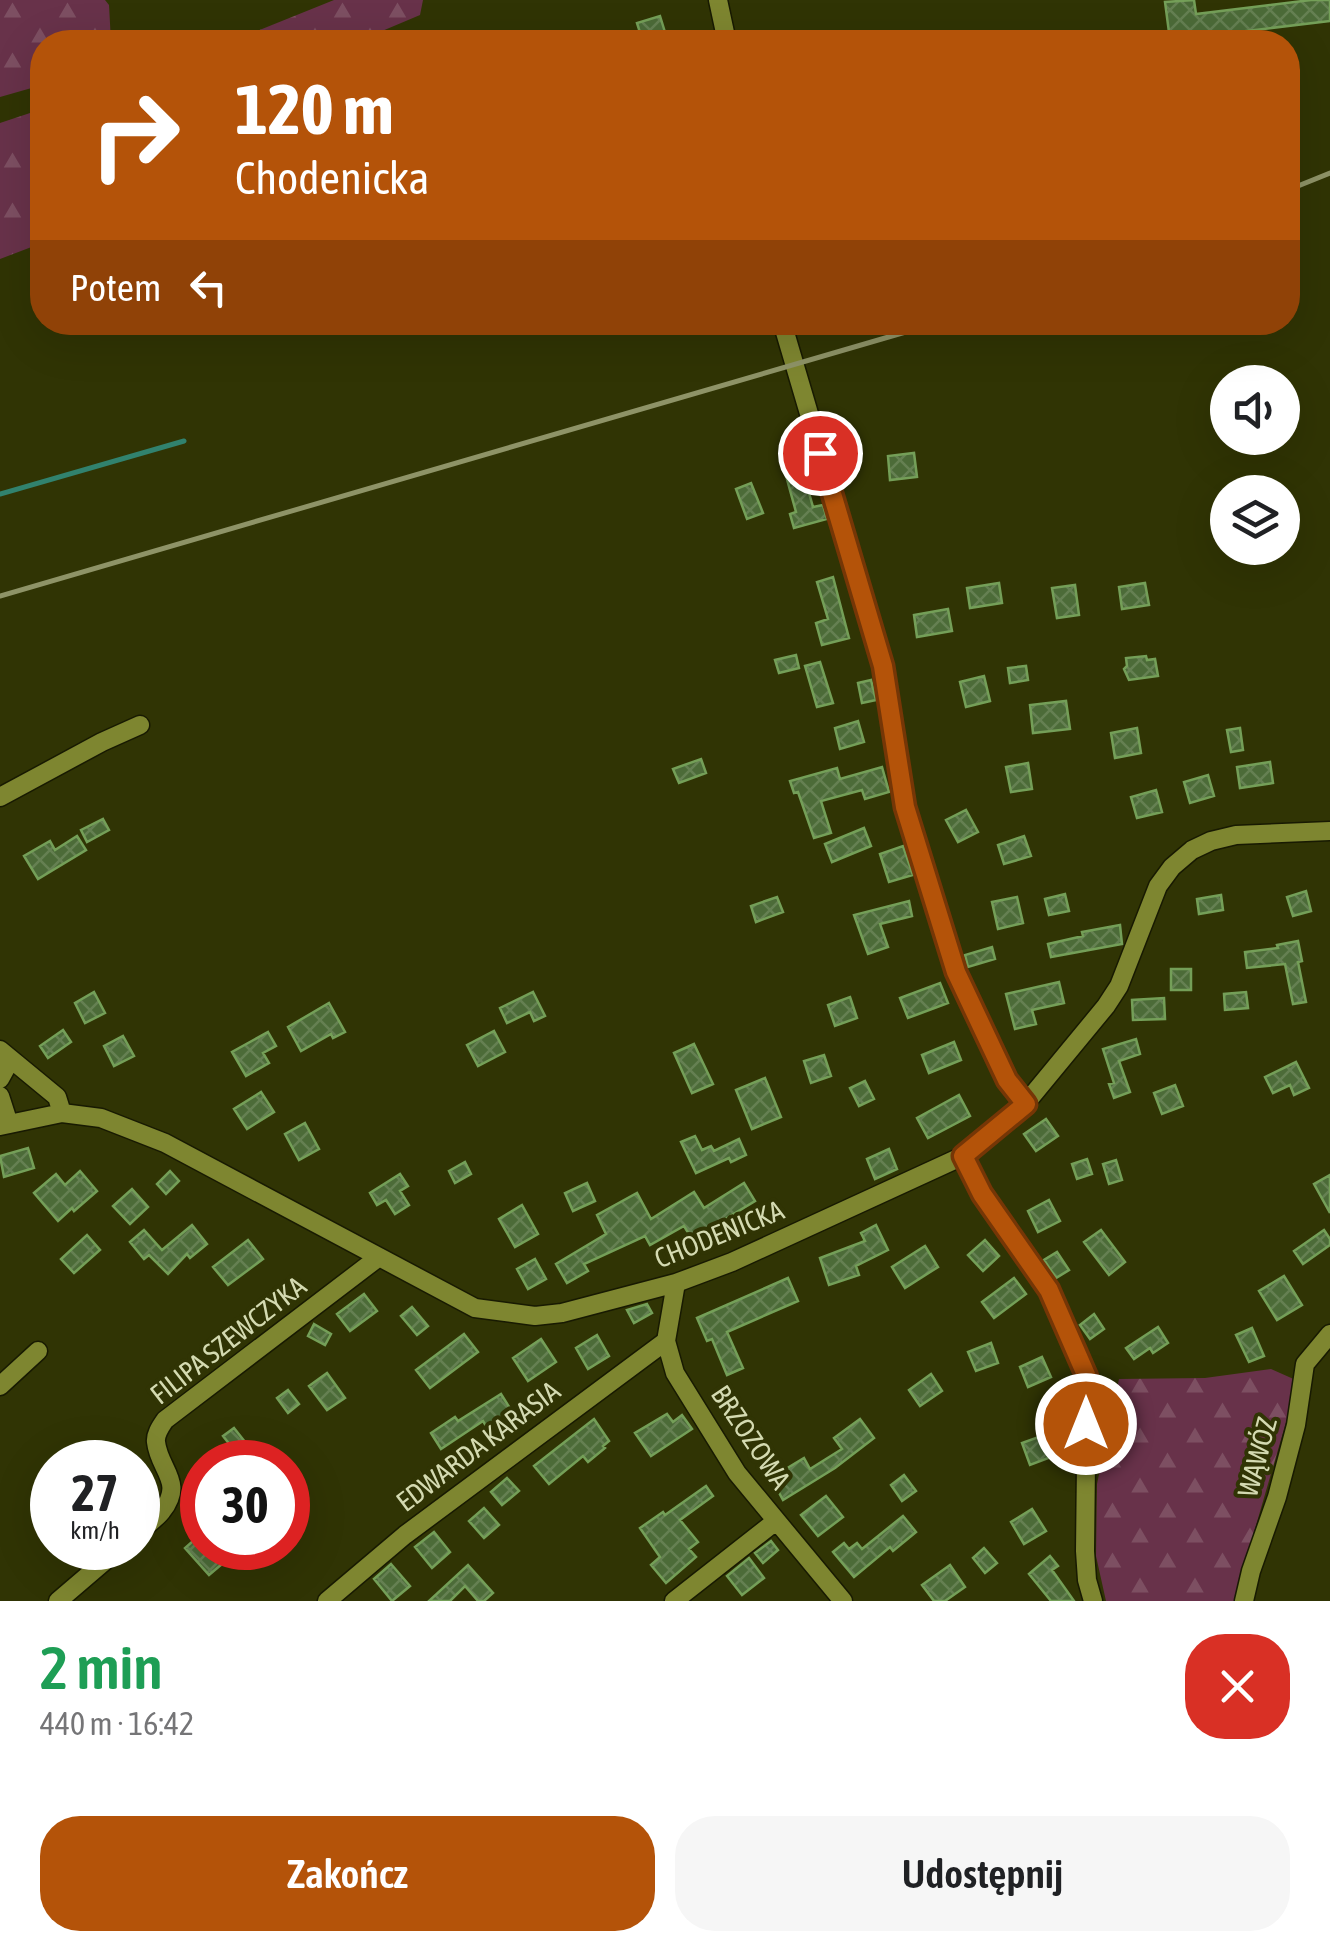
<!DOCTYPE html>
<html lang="pl">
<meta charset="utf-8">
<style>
body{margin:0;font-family:"Asap Condensed",sans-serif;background:#f6f6f6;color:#202124;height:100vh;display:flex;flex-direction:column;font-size:38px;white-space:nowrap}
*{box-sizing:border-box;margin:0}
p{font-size:32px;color:#757577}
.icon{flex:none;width:55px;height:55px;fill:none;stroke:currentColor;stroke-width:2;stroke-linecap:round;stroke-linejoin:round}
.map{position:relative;height:1601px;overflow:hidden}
.panel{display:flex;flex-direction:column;background:#fff;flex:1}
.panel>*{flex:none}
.guide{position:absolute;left:30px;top:30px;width:1270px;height:305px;border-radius:40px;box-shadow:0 10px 40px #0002;background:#b45309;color:#fff;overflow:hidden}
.controls{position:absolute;left:1210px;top:365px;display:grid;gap:20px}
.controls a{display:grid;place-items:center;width:90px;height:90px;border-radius:50%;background:#fff;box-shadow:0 10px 40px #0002;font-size:50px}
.speed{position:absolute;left:30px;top:1440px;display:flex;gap:20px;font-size:50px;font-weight:700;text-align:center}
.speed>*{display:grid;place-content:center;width:130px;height:130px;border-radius:50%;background:#fff;box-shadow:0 10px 40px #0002;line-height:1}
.speed small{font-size:25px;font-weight:400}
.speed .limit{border:15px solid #d22;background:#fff;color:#111}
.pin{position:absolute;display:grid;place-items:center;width:85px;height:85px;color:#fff;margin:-42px;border:5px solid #fff;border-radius:50%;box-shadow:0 2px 10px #0007}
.me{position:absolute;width:110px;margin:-55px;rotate:0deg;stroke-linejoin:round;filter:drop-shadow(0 0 8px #0008)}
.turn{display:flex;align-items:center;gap:35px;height:210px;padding:0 40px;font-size:45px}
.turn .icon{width:130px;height:130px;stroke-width:2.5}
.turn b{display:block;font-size:70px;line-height:85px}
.then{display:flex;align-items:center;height:95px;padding:0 40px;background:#0003;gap:20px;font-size:38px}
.round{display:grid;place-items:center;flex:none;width:105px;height:105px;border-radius:40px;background:#f6f6f6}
.head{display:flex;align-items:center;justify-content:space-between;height:170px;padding:0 40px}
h1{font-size:60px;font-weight:600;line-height:75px;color:#1e9e55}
.action{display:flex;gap:20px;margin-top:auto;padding:20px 40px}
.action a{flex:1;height:115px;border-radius:40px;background:#b45309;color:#fff;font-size:40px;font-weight:600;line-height:115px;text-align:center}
.action a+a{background:#f6f6f6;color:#202124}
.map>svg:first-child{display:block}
.forest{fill:url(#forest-firs)}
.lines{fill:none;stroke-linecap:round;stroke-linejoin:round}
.stream{stroke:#31826e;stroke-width:5}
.building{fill:url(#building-cross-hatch);stroke:#749f58;stroke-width:2.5}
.minor-casing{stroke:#181a02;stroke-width:21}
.minor{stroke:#7e8630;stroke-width:18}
.rail{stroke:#8e9367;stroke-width:5}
.route-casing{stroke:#753606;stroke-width:25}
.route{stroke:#b45309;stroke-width:18}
.labels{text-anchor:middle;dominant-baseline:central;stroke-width:8;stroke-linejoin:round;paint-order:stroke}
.street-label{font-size:28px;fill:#d4dab1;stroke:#303404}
</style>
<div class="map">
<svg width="1330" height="1601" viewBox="0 0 1330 1601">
<defs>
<pattern id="forest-firs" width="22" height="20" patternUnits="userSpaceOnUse" patternTransform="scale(2.5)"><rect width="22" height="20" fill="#68324a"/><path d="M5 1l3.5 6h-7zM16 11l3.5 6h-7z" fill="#7d4f62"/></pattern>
<pattern id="building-cross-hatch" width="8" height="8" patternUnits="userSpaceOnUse" patternTransform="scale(2.5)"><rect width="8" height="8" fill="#4c6b38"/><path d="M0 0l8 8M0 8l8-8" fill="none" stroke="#658052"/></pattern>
</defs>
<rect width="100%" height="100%" fill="#303404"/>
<!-- forest -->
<path class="forest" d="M 0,0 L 105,0 L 109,5 L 111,42 L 42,42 L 42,85 L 0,97 Z
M 334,0 L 423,0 L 420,15 L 356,42 L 230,42 Z
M 42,109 L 42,243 L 0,259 L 0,123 Z
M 1271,1369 L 1298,1381 L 1234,1601 L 1106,1601 L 1096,1556 L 1097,1484 L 1119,1379 L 1205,1378 Z"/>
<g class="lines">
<!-- stream -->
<path class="stream" d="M 0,494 L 184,441"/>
</g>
<!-- building -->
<path class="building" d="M 1194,0 L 1196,14 L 1311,0 L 1330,0 L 1330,21 L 1170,40 L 1165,2 Z
M 660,16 L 668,42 L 643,42 L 637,23 Z
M 914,453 L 917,477 L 890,480 L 888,456 Z
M 802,468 L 813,507 L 823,505 L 827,519 L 794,528 L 790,514 L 796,512 L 785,472 Z
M 751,483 L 763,513 L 747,519 L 736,489 Z
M 833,577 L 849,638 L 822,645 L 816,623 L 828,619 L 817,582 Z
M 999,583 L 1002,603 L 970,608 L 967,588 Z
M 1145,583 L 1149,605 L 1122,609 L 1119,587 Z
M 1075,585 L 1079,615 L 1057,618 L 1052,588 Z
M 948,609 L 952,631 L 917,637 L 914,615 Z
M 796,655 L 799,668 L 779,673 L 775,660 Z
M 1146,656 L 1147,660 L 1155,659 L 1158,676 L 1129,680 L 1124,669 L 1127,666 L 1126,658 Z
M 820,662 L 833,703 L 817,707 L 805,666 Z
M 1026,666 L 1028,680 L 1010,683 L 1008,668 Z
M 984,676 L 990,701 L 966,707 L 960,682 Z
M 871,680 L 876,700 L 862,703 L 858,683 Z
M 1066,701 L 1070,729 L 1033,733 L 1030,705 Z
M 858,721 L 864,742 L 840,749 L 835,728 Z
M 1137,728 L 1141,753 L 1115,758 L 1111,733 Z
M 1240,728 L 1243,750 L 1231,752 L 1227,730 Z
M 701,759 L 706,773 L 679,783 L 673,769 Z
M 1270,762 L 1273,783 L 1240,788 L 1237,767 Z
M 1028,763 L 1032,789 L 1011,792 L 1006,767 Z
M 882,767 L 889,792 L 865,799 L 862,790 L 821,801 L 831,833 L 814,838 L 798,792 L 794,793 L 790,781 L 837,768 L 840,779 Z
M 1208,775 L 1214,796 L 1190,803 L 1184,782 Z
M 1156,790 L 1162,812 L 1137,818 L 1131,797 Z
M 966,810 L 978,832 L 958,842 L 946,820 Z
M 103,819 L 109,830 L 87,842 L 81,830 Z
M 864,828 L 871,846 L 832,862 L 825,844 Z
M 77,836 L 86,850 L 38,879 L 24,856 L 50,841 L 55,850 Z
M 1024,836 L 1031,856 L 1004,864 L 998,845 Z
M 903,846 L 913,875 L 889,882 L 880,854 Z
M 1306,891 L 1311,911 L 1293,916 L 1287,897 Z
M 1065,894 L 1069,911 L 1049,915 L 1045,899 Z
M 1221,895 L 1223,910 L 1199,914 L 1197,899 Z
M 777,897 L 783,912 L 756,922 L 751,906 Z
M 1017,897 L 1023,923 L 998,929 L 992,902 Z
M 909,901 L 912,916 L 880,924 L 888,947 L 868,954 L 854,915 Z
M 1120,925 L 1122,944 L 1051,957 L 1048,944 L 1083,936 L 1082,932 Z
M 1298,941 L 1302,961 L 1298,962 L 1306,1002 L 1293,1004 L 1285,964 L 1247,968 L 1245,952 L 1278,948 L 1277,945 Z
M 992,947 L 995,959 L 968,967 L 965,955 Z
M 1171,969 L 1191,969 L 1191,990 L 1171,990 Z
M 1059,982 L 1064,1003 L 1032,1010 L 1036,1024 L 1015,1029 L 1006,994 Z
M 940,983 L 948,1003 L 908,1018 L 900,998 Z
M 94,992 L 105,1013 L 85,1023 L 75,1003 Z
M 533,992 L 545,1016 L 534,1021 L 530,1012 L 507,1023 L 500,1008 Z
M 1246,992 L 1248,1008 L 1225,1010 L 1224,994 Z
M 850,997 L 857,1018 L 835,1026 L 828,1005 Z
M 1164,998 L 1165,1019 L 1133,1020 L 1132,1000 Z
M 329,1003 L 345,1032 L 333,1038 L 331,1034 L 301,1051 L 288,1027 Z
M 63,1030 L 71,1042 L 48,1058 L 40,1046 Z
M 494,1031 L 505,1052 L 478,1066 L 467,1045 Z
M 268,1032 L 276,1046 L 263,1053 L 269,1063 L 246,1076 L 232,1052 Z
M 123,1036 L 134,1056 L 114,1066 L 104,1046 Z
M 1136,1039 L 1140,1054 L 1119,1061 L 1130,1092 L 1114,1098 L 1109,1084 L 1114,1083 L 1103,1049 Z
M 954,1042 L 961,1060 L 929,1073 L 922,1055 Z
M 694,1044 L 713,1084 L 692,1093 L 674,1053 Z
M 824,1055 L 831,1076 L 811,1083 L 804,1061 Z
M 1296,1062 L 1309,1088 L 1294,1095 L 1290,1085 L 1273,1093 L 1265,1077 Z
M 765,1078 L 781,1117 L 752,1129 L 736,1090 Z
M 865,1081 L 874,1099 L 859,1106 L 850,1088 Z
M 1175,1085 L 1183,1106 L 1162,1114 L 1154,1093 Z
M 261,1092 L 274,1112 L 247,1129 L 234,1109 Z
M 959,1095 L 970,1116 L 928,1138 L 917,1118 Z
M 1046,1119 L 1058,1136 L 1036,1151 L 1024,1134 Z
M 305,1123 L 319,1149 L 299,1160 L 285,1134 Z
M 695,1136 L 702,1150 L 711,1146 L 714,1151 L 739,1139 L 746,1155 L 731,1162 L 729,1158 L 696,1173 L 681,1142 Z
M 28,1148 L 34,1168 L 4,1177 L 0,1156 Z
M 889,1149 L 897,1169 L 875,1179 L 867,1159 Z
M 1087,1159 L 1092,1174 L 1077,1179 L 1072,1164 Z
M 1116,1160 L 1122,1180 L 1109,1184 L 1103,1164 Z
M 465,1162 L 471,1174 L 455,1183 L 449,1171 Z
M 80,1171 L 97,1191 L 74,1211 L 72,1208 L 58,1221 L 34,1193 L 56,1174 L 65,1185 Z
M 170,1171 L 179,1181 L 166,1194 L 157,1184 Z
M 400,1174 L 408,1186 L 400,1191 L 409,1205 L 395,1214 L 386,1200 L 377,1205 L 370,1193 Z
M 1330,1175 L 1330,1213 L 1314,1184 Z
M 587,1183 L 595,1201 L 573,1211 L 565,1193 Z
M 744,1183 L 755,1201 L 692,1239 L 684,1226 L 650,1245 L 645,1236 L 584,1264 L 588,1271 L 567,1283 L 556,1264 L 606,1234 L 597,1215 L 637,1193 L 651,1219 L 694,1192 L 704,1208 Z
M 132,1189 L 148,1207 L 130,1224 L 113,1206 Z
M 1049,1200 L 1060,1221 L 1038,1232 L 1028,1211 Z
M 522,1205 L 538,1234 L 515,1247 L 499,1219 Z
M 192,1225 L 207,1244 L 190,1258 L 187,1254 L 168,1274 L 149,1255 L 144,1259 L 130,1242 L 144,1230 L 162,1250 Z
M 876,1225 L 888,1250 L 856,1266 L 859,1275 L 829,1285 L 820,1258 L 865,1241 L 861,1233 Z
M 1101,1230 L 1125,1262 L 1109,1275 L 1084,1242 Z
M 1324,1230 L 1330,1239 L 1330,1245 L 1303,1264 L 1294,1251 Z
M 87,1235 L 100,1250 L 74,1273 L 61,1259 Z
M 248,1240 L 263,1259 L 228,1285 L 213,1267 Z
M 985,1240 L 999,1256 L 983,1271 L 968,1255 Z
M 925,1246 L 938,1267 L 905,1288 L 892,1267 Z
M 1057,1252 L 1069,1270 L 1056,1278 L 1044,1260 Z
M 535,1259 L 546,1279 L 528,1289 L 517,1269 Z
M 1284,1276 L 1302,1305 L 1277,1320 L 1259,1291 Z
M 788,1278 L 798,1301 L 727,1332 L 743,1368 L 727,1375 L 712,1339 L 707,1341 L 697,1318 Z
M 1014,1278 L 1026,1294 L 994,1318 L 982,1302 Z
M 364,1294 L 377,1311 L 350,1331 L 337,1314 Z
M 647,1304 L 652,1313 L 634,1323 L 627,1310 Z
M 412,1307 L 428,1326 L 417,1335 L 401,1316 Z
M 1094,1314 L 1104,1329 L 1090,1339 L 1080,1325 Z
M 314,1324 L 331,1334 L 325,1345 L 308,1336 Z
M 1158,1327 L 1168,1343 L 1153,1353 L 1150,1348 L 1134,1359 L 1126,1348 Z
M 1252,1328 L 1264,1356 L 1249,1362 L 1236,1335 Z
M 464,1334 L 478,1352 L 430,1388 L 416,1370 Z
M 597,1335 L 609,1356 L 588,1369 L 576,1348 Z
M 541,1339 L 556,1362 L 528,1381 L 513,1358 Z
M 991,1343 L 998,1363 L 976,1371 L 968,1352 Z
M 1042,1357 L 1051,1377 L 1028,1387 L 1020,1367 Z
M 327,1373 L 345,1398 L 327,1410 L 309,1386 Z
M 931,1374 L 942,1391 L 920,1406 L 909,1390 Z
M 288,1390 L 299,1404 L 288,1413 L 277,1398 Z
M 501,1394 L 513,1413 L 488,1429 L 483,1421 L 441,1449 L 431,1433 L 455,1417 L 458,1421 Z
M 667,1414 L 673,1422 L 682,1415 L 692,1429 L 651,1456 L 635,1433 Z
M 594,1419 L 609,1441 L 603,1446 L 605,1448 L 588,1462 L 583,1456 L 549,1484 L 534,1466 Z
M 860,1419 L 874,1438 L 835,1468 L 783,1500 L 771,1478 L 804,1458 L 810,1469 L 842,1449 L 834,1438 Z
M 234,1428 L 253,1452 L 242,1460 L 223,1436 Z
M 1044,1435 L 1051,1457 L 1030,1465 L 1022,1443 Z
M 904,1475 L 916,1491 L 902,1501 L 891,1485 Z
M 507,1478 L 519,1491 L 502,1505 L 491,1492 Z
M 706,1486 L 713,1496 L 680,1520 L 698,1542 L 689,1549 L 696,1557 L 666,1583 L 651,1565 L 660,1557 L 640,1528 L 663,1512 L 665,1515 Z
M 195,1494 L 202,1503 L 202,1532 L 182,1506 Z
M 826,1496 L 843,1517 L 818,1536 L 801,1515 Z
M 484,1508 L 499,1525 L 484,1538 L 469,1521 Z
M 1032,1509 L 1046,1531 L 1024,1544 L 1011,1522 Z
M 903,1516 L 916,1532 L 893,1551 L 890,1547 L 854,1577 L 833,1552 L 844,1543 L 849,1549 L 857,1543 L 862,1549 Z
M 434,1532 L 450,1552 L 432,1568 L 415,1547 Z
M 202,1533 L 202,1548 L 241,1548 L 209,1575 L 185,1548 Z
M 771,1541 L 778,1550 L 763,1563 L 755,1553 Z
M 984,1548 L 997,1563 L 985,1573 L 973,1558 Z
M 1050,1556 L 1058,1566 L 1052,1570 L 1074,1601 L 1051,1601 L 1029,1574 Z
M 749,1558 L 764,1578 L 742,1595 L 727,1576 Z
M 391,1564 L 410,1586 L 392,1601 L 374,1579 Z
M 468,1565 L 493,1593 L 484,1601 L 478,1601 L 465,1586 L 450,1601 L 429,1601 Z
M 950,1565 L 965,1587 L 945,1601 L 934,1601 L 922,1585 Z"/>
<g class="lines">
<defs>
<path id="minor" d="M 718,0 L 727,42
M 782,322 L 883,665 L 905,807 L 955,972 L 1007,1080 L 1026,1103
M 0,797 L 102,742 L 140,725
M 0,1050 L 57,1097 L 62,1113
M 0,1079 L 11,1059
M 0,1096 L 9,1124
M 0,1126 L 62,1113 L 101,1118 L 165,1143 L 475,1308 L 535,1316 L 562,1313 L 676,1283 L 732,1262 L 963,1156 L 1026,1103 L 1106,1006 L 1119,986 L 1158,886 L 1172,867 L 1192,850 L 1211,841 L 1236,835 L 1330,831
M 963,1156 L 982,1194 L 1049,1290 L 1087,1377 L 1085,1551 L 1087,1580 L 1093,1601
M 676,1283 L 666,1341 L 675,1373 L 737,1473 L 843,1601
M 0,1386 L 38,1351
M 138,1533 C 145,1526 156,1519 162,1511 C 185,1482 159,1470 156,1442 C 155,1434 161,1426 165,1420 L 379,1257
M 58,1601 L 120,1548
M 327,1601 L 405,1535 L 666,1341
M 674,1601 L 776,1521
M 1244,1601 L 1251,1571 L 1277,1497 L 1296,1425 L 1305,1364 L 1330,1334"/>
</defs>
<!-- minor casing -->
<use href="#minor" class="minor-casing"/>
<!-- minor -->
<use href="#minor" class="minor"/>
<!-- rail -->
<path class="rail" d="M 1288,190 L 1330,173
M 0,596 L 940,322"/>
</g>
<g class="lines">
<defs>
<path id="route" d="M 820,453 L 883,666 L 905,807 L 956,972 L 1007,1080 L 1026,1104 L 963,1156 L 982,1194 L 1049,1290 L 1087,1377 L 1086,1424"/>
</defs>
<!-- route casing -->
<use href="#route" class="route-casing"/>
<!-- route -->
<use href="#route" class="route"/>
</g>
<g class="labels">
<!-- street labels -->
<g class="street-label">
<text transform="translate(719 1234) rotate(-22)">CHODENICKA</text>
<text transform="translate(228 1340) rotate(-38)">FILIPA SZEWCZYKA</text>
<text transform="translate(751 1437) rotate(56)">BRZOZOWA</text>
<text transform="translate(478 1446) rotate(-37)">EDWARDA KARASIA</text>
<text transform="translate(1257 1457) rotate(-75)">WĄWÓZ</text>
</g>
</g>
</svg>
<div class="controls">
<a><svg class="icon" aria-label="sound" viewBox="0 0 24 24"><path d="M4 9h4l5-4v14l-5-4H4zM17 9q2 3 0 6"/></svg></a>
<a><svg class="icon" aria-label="layers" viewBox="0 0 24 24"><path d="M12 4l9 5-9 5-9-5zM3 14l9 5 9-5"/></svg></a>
</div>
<div class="speed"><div>27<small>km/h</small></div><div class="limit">30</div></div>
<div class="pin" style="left:820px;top:453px;background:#d93025"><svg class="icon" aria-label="arrive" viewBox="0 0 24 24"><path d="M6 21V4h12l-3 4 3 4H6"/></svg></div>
<svg class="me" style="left:1086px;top:1424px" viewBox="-20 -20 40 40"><circle r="17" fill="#b45309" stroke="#fff" stroke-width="3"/><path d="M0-11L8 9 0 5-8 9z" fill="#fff"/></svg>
<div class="guide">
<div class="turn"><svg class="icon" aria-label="right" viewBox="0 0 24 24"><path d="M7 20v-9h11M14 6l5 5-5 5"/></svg><div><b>120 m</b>Chodenicka</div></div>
<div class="then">Potem<svg class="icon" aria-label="left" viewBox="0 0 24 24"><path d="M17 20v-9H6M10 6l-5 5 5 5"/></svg></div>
</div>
</div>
<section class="panel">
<div class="head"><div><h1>2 min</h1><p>440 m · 16:42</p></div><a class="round" style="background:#d93025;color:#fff"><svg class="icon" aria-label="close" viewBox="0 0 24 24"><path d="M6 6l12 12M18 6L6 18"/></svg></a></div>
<div class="action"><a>Zakończ</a><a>Udostępnij</a></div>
</section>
